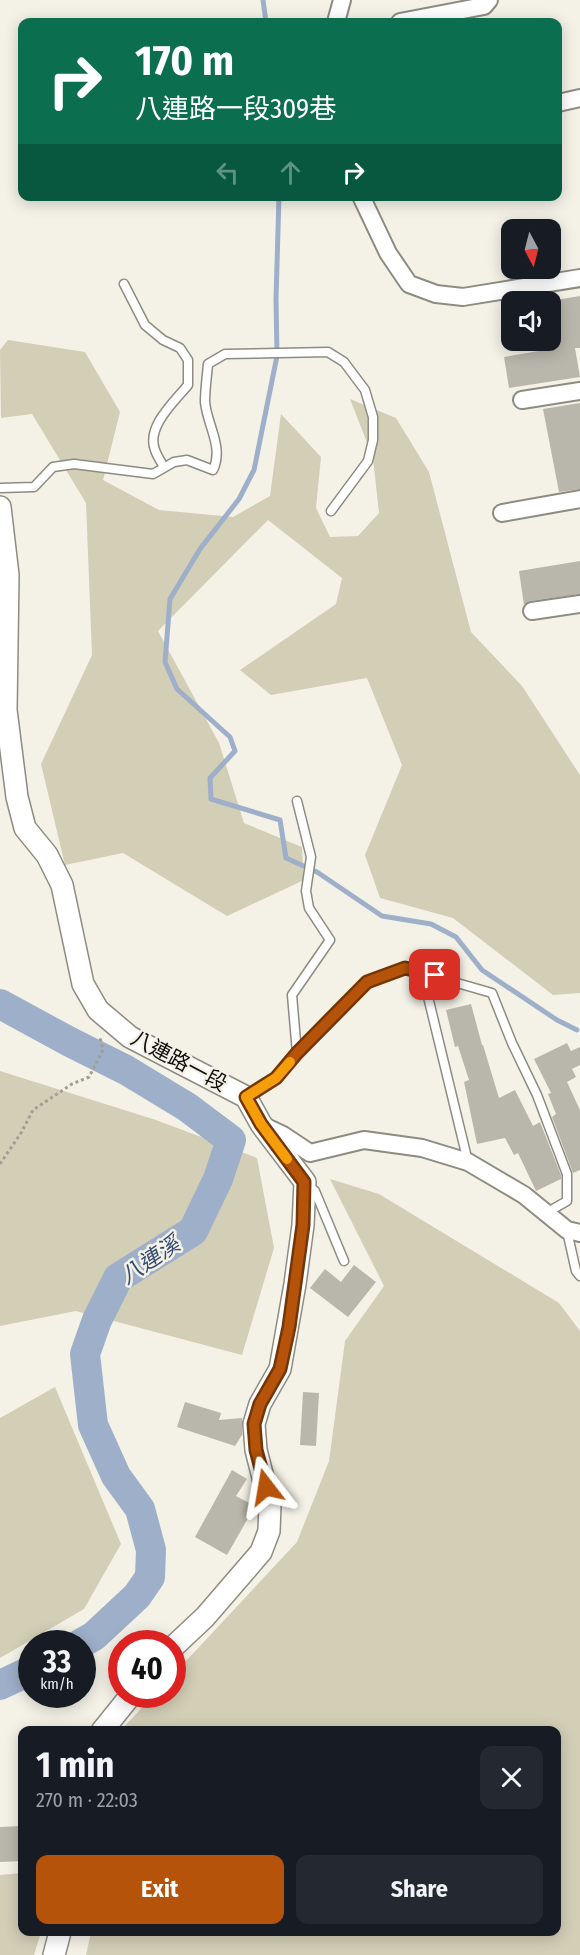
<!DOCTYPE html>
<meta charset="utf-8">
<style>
body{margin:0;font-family:"Fira Sans Condensed","Noto Sans TC",sans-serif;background:#242831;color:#f1f3f6;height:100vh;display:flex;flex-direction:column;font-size:22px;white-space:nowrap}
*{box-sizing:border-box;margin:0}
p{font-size:20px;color:#9ea1a6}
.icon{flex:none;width:33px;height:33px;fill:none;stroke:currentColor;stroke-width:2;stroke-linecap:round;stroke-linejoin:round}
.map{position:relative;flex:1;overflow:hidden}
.panel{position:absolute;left:18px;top:1726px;width:543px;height:210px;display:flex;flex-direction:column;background:#171b24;border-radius:12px;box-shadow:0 3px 15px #0003}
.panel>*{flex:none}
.banner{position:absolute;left:18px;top:18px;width:544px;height:183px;border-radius:12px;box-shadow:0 3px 15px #0003;background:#0b6e4f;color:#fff;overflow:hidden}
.needle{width:39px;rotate:173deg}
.controls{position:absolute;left:501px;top:219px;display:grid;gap:12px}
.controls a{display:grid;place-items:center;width:60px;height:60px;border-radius:12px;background:#171b24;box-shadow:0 3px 15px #0003;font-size:30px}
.speed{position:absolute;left:18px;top:1630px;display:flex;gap:12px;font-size:30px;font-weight:700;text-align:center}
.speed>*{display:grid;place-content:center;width:78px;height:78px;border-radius:50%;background:#171b24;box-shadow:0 3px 15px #0003;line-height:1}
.speed small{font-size:15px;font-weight:400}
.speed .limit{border:9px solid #d22;background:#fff;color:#111}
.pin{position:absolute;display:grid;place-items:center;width:51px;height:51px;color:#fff;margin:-26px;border-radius:12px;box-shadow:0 3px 9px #0006}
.me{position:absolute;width:66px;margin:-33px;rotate:346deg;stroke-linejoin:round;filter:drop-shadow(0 0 4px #0008)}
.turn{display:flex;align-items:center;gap:21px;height:126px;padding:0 18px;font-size:27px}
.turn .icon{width:78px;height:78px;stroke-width:2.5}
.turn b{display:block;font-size:42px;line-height:51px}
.lanes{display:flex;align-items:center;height:57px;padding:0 18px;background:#0003;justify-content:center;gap:30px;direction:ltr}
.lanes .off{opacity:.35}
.round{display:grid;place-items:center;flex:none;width:63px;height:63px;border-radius:12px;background:#242831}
.headline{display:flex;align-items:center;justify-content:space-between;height:102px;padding:0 18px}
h1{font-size:36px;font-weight:700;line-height:45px}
.action{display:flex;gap:12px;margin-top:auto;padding:12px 18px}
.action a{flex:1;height:69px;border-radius:12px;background:#b45309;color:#fff;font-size:24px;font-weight:700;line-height:69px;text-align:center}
.action a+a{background:#242831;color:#f1f3f6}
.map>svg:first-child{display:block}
.green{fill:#d3ceb6}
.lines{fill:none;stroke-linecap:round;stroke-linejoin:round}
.stream{stroke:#9eafc9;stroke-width:5}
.river{stroke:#9eafc9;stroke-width:30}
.building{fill:#b9b7ac}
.service-casing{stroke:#8e8b81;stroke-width:11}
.minor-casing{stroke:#8e8b81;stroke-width:20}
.tertiary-casing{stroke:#8e8b81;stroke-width:24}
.path{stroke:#a09f96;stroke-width:3;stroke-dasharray:3 3;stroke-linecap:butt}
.service{stroke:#fff;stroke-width:8}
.minor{stroke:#fff;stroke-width:16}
.tertiary{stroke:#fff;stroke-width:21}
.route-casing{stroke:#753606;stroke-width:15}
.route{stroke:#b45309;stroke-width:10}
.slow{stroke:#f59e0b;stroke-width:10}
.labels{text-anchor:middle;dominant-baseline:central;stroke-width:5;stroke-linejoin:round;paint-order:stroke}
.street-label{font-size:21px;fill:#0e0e0a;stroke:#f4f2e7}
.water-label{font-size:22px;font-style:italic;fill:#334b72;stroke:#f4f2e7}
</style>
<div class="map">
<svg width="580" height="1955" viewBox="0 0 580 1955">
<rect width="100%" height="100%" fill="#f4f2e7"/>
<!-- green -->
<path class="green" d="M 8,340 L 85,352 L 120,412 L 103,480 L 159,510 L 233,517 L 270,496 L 281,414 L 321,457 L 316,508 L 330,537 L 358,536 L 379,513 L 373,458 L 350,399 L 396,418 L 429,472 L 471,632 L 522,686 L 580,775 L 580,993 L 553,995 L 453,918 L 380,898 L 365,855 L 402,765 L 367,678 L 271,695 L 240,670 L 336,604 L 342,578 L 268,520 L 158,631 L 219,743 L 244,823 L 302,847 L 304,880 L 227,916 L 123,853 L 65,865 L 41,764 L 92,655 L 86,503 L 32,414 L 1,418 L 0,350 Z
M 0,1071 L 156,1120 L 257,1158 L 274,1248 L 242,1355 L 76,1311 L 0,1326 Z
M 330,1179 L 379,1194 L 559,1303 L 580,1331 L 580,1955 L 86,1955 L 91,1932 L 556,1932 L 556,1731 L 120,1731 L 154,1695 L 172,1695 L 173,1675 L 297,1542 L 329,1461 L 345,1341 L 384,1286 Z
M 55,1387 L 121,1544 L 84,1609 L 0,1658 L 0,1418 Z
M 22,1873 L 22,1932 L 41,1932 L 34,1955 L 0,1955 L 0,1875 Z"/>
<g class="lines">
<!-- stream -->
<path class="stream" d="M 263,0 L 266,22
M 279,196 L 276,299 L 277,356 L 254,470 L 239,499 L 200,549 L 170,599 L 165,662 L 177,689 L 230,737 L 235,751 L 210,778 L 211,799 L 280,820 L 286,858 L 317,872 L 382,916 L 431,924 L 456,937 L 482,970 L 557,1020 L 577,1030"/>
<!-- river -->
<path class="river" d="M 0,1004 L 70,1042 L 126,1070 L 187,1107 L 231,1140 L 218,1179 L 193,1231 L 118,1278 L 97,1320 L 85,1354 L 93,1425 L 116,1476 L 140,1509 L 151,1550 L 150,1577 L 137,1596 L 94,1636 L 80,1644
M 0,1685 L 32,1670"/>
</g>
<!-- building -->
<path class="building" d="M 580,296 L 580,348 L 575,348 L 580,377 L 509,388 L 504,357 L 550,349 L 550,301 Z
M 580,403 L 580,489 L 559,492 L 543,409 Z
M 580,561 L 580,594 L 530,601 L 524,605 L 519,571 Z
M 471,1004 L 482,1045 L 483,1045 L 499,1098 L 515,1090 L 533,1126 L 540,1122 L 561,1175 L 561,1179 L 536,1191 L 518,1153 L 514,1155 L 505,1138 L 477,1144 L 464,1082 L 469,1080 L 458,1046 L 455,1047 L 446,1010 Z
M 567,1043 L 571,1051 L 580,1047 L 580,1065 L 572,1069 L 576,1077 L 567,1082 L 580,1110 L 580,1170 L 573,1173 L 552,1117 L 556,1114 L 548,1094 L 551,1093 L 534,1059 Z
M 354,1265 L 376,1282 L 348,1317 L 310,1288 L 325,1269 L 341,1282 Z
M 303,1392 L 319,1393 L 316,1446 L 300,1445 Z
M 185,1402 L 221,1413 L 219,1420 L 242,1418 L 242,1435 L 235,1446 L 177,1427 Z
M 232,1470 L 247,1479 L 236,1496 L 255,1506 L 227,1555 L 195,1537 Z
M 22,1826 L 22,1861 L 0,1862 L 0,1827 Z"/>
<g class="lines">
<defs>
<path id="service" d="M 124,284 L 145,325 L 163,340 L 180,348 L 188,360 L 188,385 C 174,402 146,427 155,450 C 157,456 161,462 164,467
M 0,488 L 34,487 L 53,467 L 74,464 L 153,474 L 174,462 L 187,460 L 213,470 C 224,447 207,425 205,402 C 205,389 207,376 208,364 L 225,354 L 328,352 L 344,362 L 365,390 L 373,417 L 373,440 L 368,461 L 331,511
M 422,972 L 468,1162
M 297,1053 L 367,982 L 405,968 L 492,993 L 512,1043 L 537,1095 L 567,1174 L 567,1201 L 546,1213
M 246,1097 L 276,1078 L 297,1053 L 292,995 L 330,940 L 309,908 L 306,891 L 311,857 L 297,801
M 307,1185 L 315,1191 L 344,1261
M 567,1231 L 576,1271 L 580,1276"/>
<path id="minor" d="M 336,22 L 342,0
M 400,22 L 484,6 L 489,0
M 558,103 L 580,98
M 361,196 L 388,253 L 409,284 L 436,294 L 463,297 L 580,278
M 522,400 L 580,391
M 502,513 L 580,499
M 532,611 L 580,604
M 262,1125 L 283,1135 L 310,1153 L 364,1140 L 422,1148 L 468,1162 L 524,1195 L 567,1230 L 580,1233"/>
<path id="tertiary" d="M 0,507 L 8,575 L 6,710 L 17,797 L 25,828 L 47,855 L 62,885 L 83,984 L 98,1010 L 130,1037 L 246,1097 L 261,1124 L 305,1182 L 303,1225 L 295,1284 L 280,1369 L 260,1404 L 254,1424 L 256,1450 L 270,1505 L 269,1531 L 261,1552 L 205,1617 L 172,1648
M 102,1731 L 131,1695
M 54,1955 L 60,1932"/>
</defs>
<!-- service casing -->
<use href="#service" class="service-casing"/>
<!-- minor casing -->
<use href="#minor" class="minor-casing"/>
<!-- tertiary casing -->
<use href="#tertiary" class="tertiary-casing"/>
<!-- path -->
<path class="path" d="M 0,1164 L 21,1133 L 33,1110 L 72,1084 L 89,1077 L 103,1050 L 100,1038"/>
<!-- service -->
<use href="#service" class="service"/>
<!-- minor -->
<use href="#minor" class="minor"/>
<!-- tertiary -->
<use href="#tertiary" class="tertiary"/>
</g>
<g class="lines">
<defs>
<path id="route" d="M 266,1487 L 256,1450 L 254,1424 L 260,1404 L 280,1369 L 289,1327 L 303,1225 L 304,1182 L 261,1124 L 246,1097 L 276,1078 L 297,1053 L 367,982 L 405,968 L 435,975"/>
</defs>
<!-- route casing -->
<use href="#route" class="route-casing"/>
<!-- route -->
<use href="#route" class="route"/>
<!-- slow -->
<path class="slow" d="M 287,1159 L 261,1124 L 246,1097 L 276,1078 L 290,1062"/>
</g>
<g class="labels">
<!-- street labels -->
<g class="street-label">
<text transform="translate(179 1061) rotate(28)">八連路一段</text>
</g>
<!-- water labels -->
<g class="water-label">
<text transform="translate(150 1260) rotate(-34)">八連溪</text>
</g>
</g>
</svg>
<div class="controls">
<a><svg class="needle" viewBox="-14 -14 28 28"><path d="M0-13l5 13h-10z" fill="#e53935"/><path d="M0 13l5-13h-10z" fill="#9ea1a6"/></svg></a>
<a><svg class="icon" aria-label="sound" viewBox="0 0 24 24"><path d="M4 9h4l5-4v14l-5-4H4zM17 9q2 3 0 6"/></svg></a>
</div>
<div class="speed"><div>33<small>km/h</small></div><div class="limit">40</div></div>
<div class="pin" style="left:435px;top:975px;background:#d93025"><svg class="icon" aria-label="arrive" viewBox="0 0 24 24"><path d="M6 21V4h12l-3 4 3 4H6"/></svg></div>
<svg class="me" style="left:266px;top:1487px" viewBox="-20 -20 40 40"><path d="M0-17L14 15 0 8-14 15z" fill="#b45309" stroke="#fff" stroke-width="4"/></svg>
<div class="banner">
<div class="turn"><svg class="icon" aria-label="right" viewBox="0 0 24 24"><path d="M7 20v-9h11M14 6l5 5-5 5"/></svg><div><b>170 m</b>八連路一段309巷</div></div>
<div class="lanes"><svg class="icon off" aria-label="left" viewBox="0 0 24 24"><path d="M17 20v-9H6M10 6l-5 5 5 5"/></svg><svg class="icon off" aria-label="ahead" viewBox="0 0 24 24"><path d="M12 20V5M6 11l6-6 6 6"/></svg><svg class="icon" aria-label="right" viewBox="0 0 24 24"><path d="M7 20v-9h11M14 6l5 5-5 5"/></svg></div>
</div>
<section class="panel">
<div class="headline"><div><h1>1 min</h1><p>270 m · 22:03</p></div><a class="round"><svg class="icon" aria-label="close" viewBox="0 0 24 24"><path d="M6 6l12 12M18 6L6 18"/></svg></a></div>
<div class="action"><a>Exit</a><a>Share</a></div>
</section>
</div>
